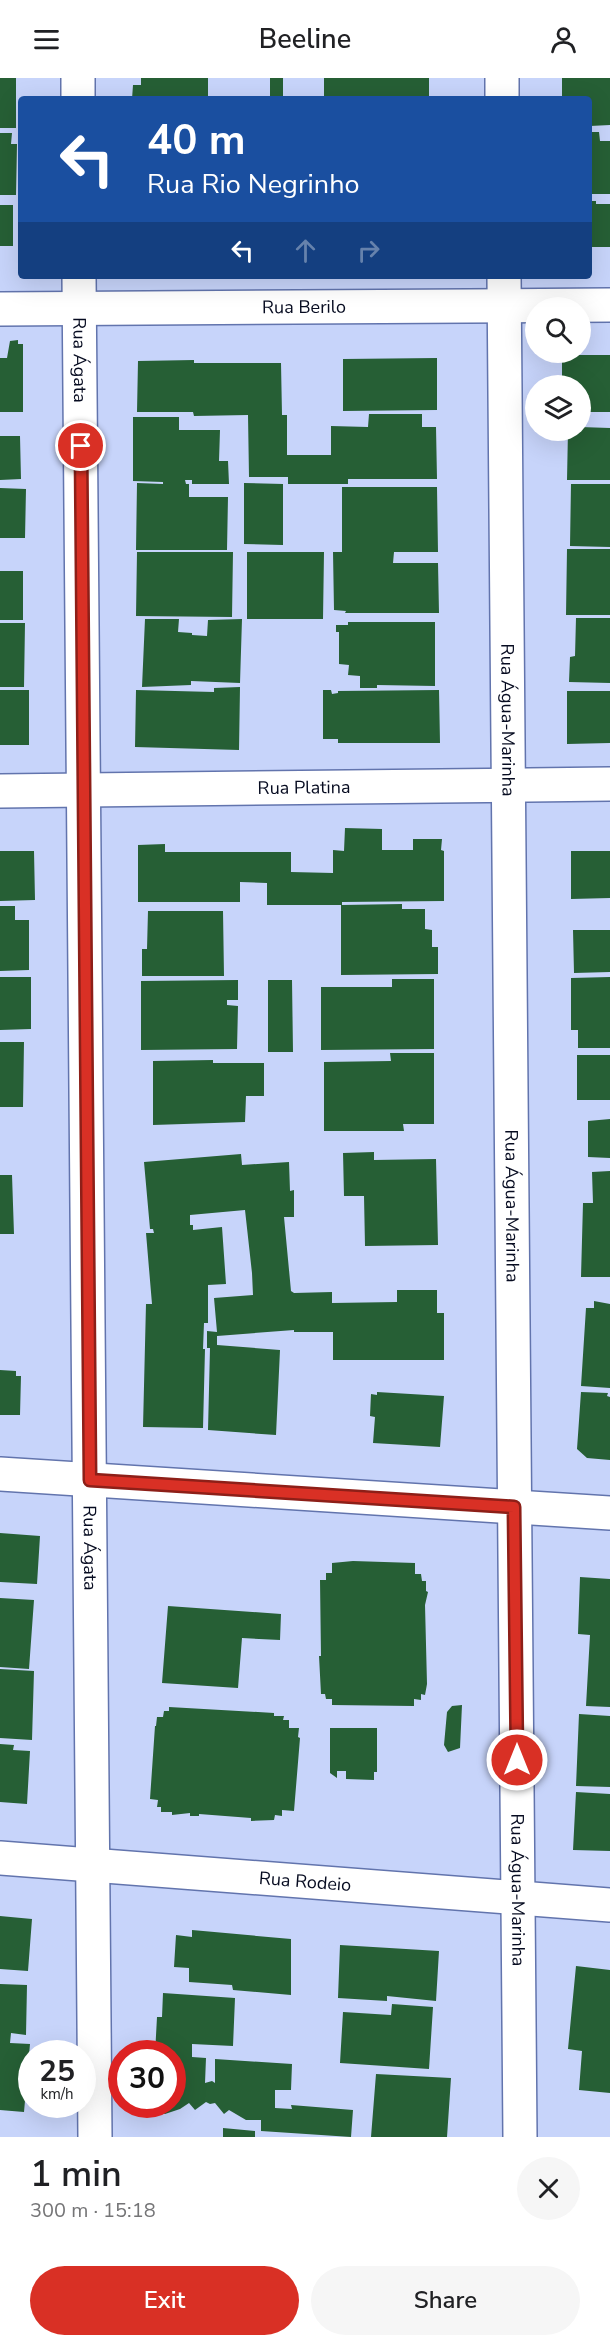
<!DOCTYPE html>
<meta charset="utf-8">
<style>
body{margin:0;font-family:"Nunito Sans",sans-serif;background:#f6f6f6;color:#202124;height:100vh;display:flex;flex-direction:column;font-size:22px;white-space:nowrap}
*{box-sizing:border-box;margin:0}
p{font-size:20px;color:#757577}
.icon{flex:none;width:33px;height:33px;fill:none;stroke:currentColor;stroke-width:2;stroke-linecap:round;stroke-linejoin:round}
.map{position:relative;height:2059px;overflow:hidden}
.details{display:flex;flex-direction:column;background:#fff;flex:1}
.details>*{flex:none}
.hud{position:absolute;left:18px;top:18px;width:574px;height:183px;border-radius:6px;box-shadow:0 6px 24px #0002;background:#1a4fa0;color:#fff;overflow:hidden}
.controls{position:absolute;left:525px;top:219px;display:grid;gap:12px}
.controls a{display:grid;place-items:center;width:66px;height:66px;border-radius:50%;background:#fff;box-shadow:0 6px 24px #0002;font-size:30px}
.speed{position:absolute;left:18px;top:1962px;display:flex;gap:12px;font-size:30px;font-weight:700;text-align:center}
.speed>*{display:grid;place-content:center;width:78px;height:78px;border-radius:50%;background:#fff;box-shadow:0 6px 24px #0002;line-height:1}
.speed small{font-size:15px;font-weight:400}
.speed .limit{border:9px solid #d22;background:#fff;color:#111}
.pin{position:absolute;display:grid;place-items:center;width:51px;height:51px;color:#fff;margin:-26px;border:3px solid #fff;border-radius:50%;box-shadow:0 2px 6px #0007}
.me{position:absolute;width:66px;margin:-33px;rotate:0deg;stroke-linejoin:round;filter:drop-shadow(0 0 4px #0008)}
.turn{display:flex;align-items:center;gap:21px;height:126px;padding:0 30px;font-size:27px}
.turn .icon{width:78px;height:78px;stroke-width:2.5}
.turn b{display:block;font-size:42px;line-height:51px}
.lanes{display:flex;align-items:center;height:57px;padding:0 30px;background:#0003;justify-content:center;gap:30px;direction:ltr}
.lanes .off{opacity:.35}
.round{display:grid;place-items:center;flex:none;width:63px;height:63px;border-radius:32px;background:#f6f6f6}
.overview{display:flex;align-items:center;justify-content:space-between;height:102px;padding:0 30px}
h1{font-size:36px;font-weight:600;line-height:45px}
.cta{display:flex;gap:12px;margin-top:auto;padding:12px 30px}
.cta a{flex:1;height:69px;border-radius:36px;background:#d93025;color:#fff;font-size:24px;font-weight:600;line-height:69px;text-align:center}
.cta a+a{background:#f6f6f6;color:#202124}
header{display:flex;justify-content:space-between;align-items:center;height:78px;padding:0 30px;background:#fff;font-size:27px;font-weight:600}
.map>svg:first-child{display:block}
.building{fill:#265f35}
.lines{fill:none;stroke-linecap:round;stroke-linejoin:round}
.minor-casing{stroke:#6274ad;stroke-width:36}
.minor{stroke:#fff;stroke-width:33}
.route-casing{stroke:#8d1f18;stroke-width:15}
.route{stroke:#d93025;stroke-width:10}
.labels{text-anchor:middle;dominant-baseline:central;stroke-width:6;stroke-linejoin:round;paint-order:stroke}
.street-label{font-size:18px;fill:#060b20;stroke:#c7d4fa}
</style>
<header><svg class="icon" aria-label="menu" viewBox="0 0 24 24"><path d="M4 6h16M4 12h16M4 18h16"/></svg>Beeline<svg class="icon" aria-label="person" viewBox="0 0 24 24"><circle cx="12" cy="8" r="4"/><path d="M4 21q1-7 8-7t8 7"/></svg></header>
<div class="map">
<svg width="610" height="2059" viewBox="0 0 610 2059">
<rect width="100%" height="100%" fill="#c7d4fa"/>
<!-- building -->
<path class="building" d="M 0,0 L 16,0 L 16,50 L 0,50 Z
M 141,0 L 208,0 L 208,21 L 132,21 L 133,7 L 141,7 Z
M 270,0 L 283,0 L 283,21 L 270,20 Z
M 324,0 L 429,0 L 429,21 L 324,21 Z
M 562,0 L 610,0 L 610,47 L 590,48 L 590,21 L 562,21 Z
M 590,54 L 599,54 L 600,63 L 610,63 L 610,116 L 590,116 Z
M 0,55 L 12,55 L 11,66 L 17,66 L 16,117 L 0,117 Z
M 590,123 L 596,123 L 596,126 L 610,126 L 610,169 L 590,169 Z
M 0,127 L 13,127 L 13,168 L 0,168 Z
M 18,262 L 18,266 L 23,266 L 23,334 L 0,334 L 0,280 L 7,280 L 10,263 Z
M 562,277 L 610,277 L 610,334 L 580,334 L 580,308 L 562,308 Z
M 437,280 L 437,332 L 343,333 L 343,281 Z
M 194,282 L 194,285 L 281,285 L 282,337 L 287,337 L 287,377 L 331,377 L 331,348 L 368,349 L 369,336 L 422,336 L 422,349 L 436,349 L 437,401 L 348,401 L 348,406 L 288,406 L 288,399 L 249,399 L 248,337 L 194,338 L 193,334 L 137,334 L 138,283 Z
M 133,339 L 179,339 L 179,352 L 220,352 L 219,383 L 228,383 L 229,406 L 192,406 L 192,402 L 185,402 L 186,406 L 189,406 L 189,419 L 228,419 L 227,472 L 136,472 L 137,405 L 163,406 L 163,404 L 133,403 Z
M 580,349 L 610,350 L 610,402 L 567,402 L 568,352 L 580,352 Z
M 0,358 L 20,358 L 21,401 L 0,402 Z
M 244,405 L 283,406 L 283,467 L 244,466 Z
M 571,406 L 610,406 L 610,469 L 570,468 Z
M 342,409 L 437,409 L 438,474 L 394,474 L 393,485 L 438,485 L 439,535 L 345,535 L 346,533 L 334,532 L 333,474 L 342,474 Z
M 0,410 L 26,411 L 25,460 L 0,460 Z
M 567,471 L 610,471 L 610,537 L 566,537 Z
M 137,474 L 233,474 L 232,539 L 136,538 Z
M 247,474 L 324,474 L 323,541 L 247,541 Z
M 0,493 L 23,493 L 23,542 L 0,542 Z
M 576,540 L 610,540 L 610,605 L 569,604 L 570,579 L 575,578 Z
M 145,541 L 179,541 L 178,554 L 192,555 L 192,557 L 207,558 L 208,542 L 242,541 L 240,605 L 191,603 L 191,607 L 142,609 Z
M 348,544 L 435,544 L 435,608 L 377,607 L 377,610 L 360,610 L 360,598 L 348,597 L 349,587 L 339,586 L 339,554 L 336,554 L 336,547 L 348,547 Z
M 0,545 L 25,545 L 24,609 L 0,609 Z
M 240,609 L 239,672 L 135,669 L 136,612 L 214,614 L 214,610 Z
M 0,612 L 29,612 L 29,667 L 0,667 Z
M 323,612 L 331,612 L 332,616 L 338,615 L 338,613 L 439,612 L 440,665 L 338,665 L 338,661 L 323,661 Z
M 567,613 L 610,613 L 610,665 L 567,666 Z
M 345,750 L 382,751 L 382,772 L 413,772 L 413,761 L 442,761 L 441,772 L 444,773 L 444,823 L 342,824 L 342,827 L 402,826 L 402,831 L 425,831 L 425,851 L 432,852 L 432,869 L 438,869 L 438,896 L 341,897 L 341,827 L 267,827 L 267,805 L 240,804 L 240,824 L 138,824 L 138,767 L 165,766 L 165,774 L 291,774 L 291,794 L 333,795 L 333,772 L 344,773 Z
M 0,773 L 34,773 L 35,822 L 0,823 Z
M 571,773 L 610,773 L 610,820 L 571,821 Z
M 0,828 L 15,828 L 15,842 L 29,842 L 29,892 L 0,893 Z
M 148,833 L 223,833 L 224,898 L 142,898 L 142,871 L 147,871 Z
M 573,852 L 610,852 L 610,894 L 574,895 Z
M 0,899 L 31,899 L 31,951 L 0,952 Z
M 610,899 L 610,970 L 578,970 L 578,952 L 571,952 L 571,900 Z
M 392,901 L 434,901 L 434,971 L 321,972 L 321,909 L 392,909 Z
M 238,902 L 238,922 L 227,922 L 227,927 L 238,928 L 237,971 L 141,972 L 141,903 Z
M 268,902 L 292,902 L 293,974 L 268,974 Z
M 0,964 L 24,964 L 23,1029 L 0,1029 Z
M 390,975 L 434,975 L 434,1046 L 403,1046 L 404,1053 L 324,1053 L 324,984 L 391,983 Z
M 577,977 L 610,977 L 610,1022 L 577,1022 Z
M 213,982 L 213,985 L 264,985 L 264,1018 L 246,1018 L 245,1044 L 153,1047 L 153,983 Z
M 610,1041 L 610,1080 L 588,1079 L 588,1043 Z
M 374,1074 L 374,1082 L 436,1081 L 438,1167 L 365,1168 L 364,1118 L 344,1118 L 343,1075 Z
M 241,1076 L 242,1087 L 289,1084 L 290,1113 L 294,1112 L 294,1139 L 284,1139 L 291,1213 L 294,1215 L 332,1214 L 332,1225 L 397,1224 L 397,1212 L 437,1212 L 437,1235 L 444,1235 L 444,1282 L 333,1282 L 333,1254 L 294,1254 L 294,1252 L 217,1258 L 217,1267 L 280,1272 L 276,1357 L 208,1352 L 210,1270 L 207,1270 L 207,1253 L 217,1254 L 214,1220 L 253,1217 L 252,1195 L 245,1132 L 190,1137 L 190,1147 L 193,1147 L 193,1152 L 222,1149 L 226,1206 L 208,1207 L 208,1245 L 204,1245 L 203,1271 L 205,1271 L 203,1350 L 143,1349 L 146,1226 L 152,1226 L 146,1155 L 154,1155 L 153,1151 L 150,1151 L 144,1084 Z
M 610,1093 L 610,1199 L 581,1199 L 583,1125 L 593,1125 L 592,1094 Z
M 0,1097 L 12,1097 L 14,1156 L 0,1156 Z
M 594,1223 L 610,1226 L 610,1310 L 581,1308 L 586,1230 L 594,1230 Z
M 0,1292 L 16,1293 L 16,1298 L 21,1298 L 20,1337 L 0,1337 Z
M 377,1314 L 444,1318 L 440,1369 L 373,1365 L 375,1339 L 370,1338 L 371,1316 L 377,1317 Z
M 581,1314 L 608,1315 L 607,1318 L 610,1319 L 610,1382 L 587,1380 L 577,1371 Z
M 0,1455 L 40,1458 L 37,1506 L 0,1504 Z
M 353,1483 L 415,1485 L 415,1496 L 421,1496 L 422,1503 L 426,1503 L 426,1513 L 428,1514 L 425,1527 L 427,1606 L 425,1617 L 421,1616 L 421,1622 L 414,1621 L 414,1628 L 332,1627 L 332,1621 L 326,1621 L 325,1616 L 321,1616 L 319,1578 L 321,1578 L 320,1502 L 326,1502 L 326,1495 L 332,1495 L 332,1485 Z
M 580,1499 L 610,1501 L 610,1629 L 586,1628 L 590,1557 L 578,1556 Z
M 0,1520 L 34,1522 L 29,1591 L 0,1589 Z
M 168,1528 L 281,1536 L 280,1562 L 242,1560 L 238,1610 L 162,1605 Z
M 0,1591 L 34,1593 L 32,1662 L 0,1660 Z
M 462,1627 L 460,1670 L 448,1674 L 444,1667 L 447,1634 L 452,1628 Z
M 169,1629 L 274,1635 L 274,1638 L 284,1638 L 283,1642 L 289,1642 L 289,1650 L 299,1650 L 298,1659 L 300,1660 L 294,1733 L 282,1732 L 282,1738 L 275,1737 L 274,1742 L 251,1743 L 251,1740 L 199,1736 L 199,1738 L 190,1738 L 190,1735 L 172,1737 L 172,1734 L 161,1734 L 161,1729 L 157,1729 L 158,1722 L 150,1721 L 155,1648 L 156,1648 L 157,1639 L 163,1639 L 164,1633 L 169,1633 Z
M 579,1636 L 610,1638 L 610,1709 L 576,1708 Z
M 330,1650 L 377,1650 L 377,1694 L 374,1694 L 374,1702 L 346,1701 L 346,1693 L 337,1693 L 337,1700 L 330,1695 Z
M 0,1666 L 14,1667 L 13,1672 L 30,1673 L 27,1726 L 0,1724 Z
M 576,1714 L 610,1716 L 610,1773 L 573,1772 Z
M 0,1838 L 32,1841 L 28,1893 L 0,1891 Z
M 192,1852 L 291,1861 L 291,1917 L 233,1912 L 232,1907 L 189,1904 L 189,1890 L 174,1889 L 176,1857 L 192,1859 Z
M 340,1867 L 439,1873 L 436,1923 L 387,1918 L 387,1923 L 338,1920 Z
M 576,1888 L 610,1892 L 610,2015 L 579,2012 L 582,1973 L 568,1971 Z
M 0,1906 L 27,1907 L 26,1957 L 11,1955 L 10,1965 L 30,1966 L 24,2034 L 0,2032 Z
M 163,1915 L 235,1920 L 233,1968 L 192,1966 L 192,1979 L 206,1980 L 205,2005 L 212,2003 L 215,2005 L 215,1981 L 292,1986 L 291,2012 L 275,2012 L 275,2030 L 292,2031 L 291,2027 L 353,2032 L 351,2059 L 261,2053 L 261,2042 L 246,2042 L 229,2032 L 224,2036 L 215,2025 L 210,2026 L 206,2024 L 195,2032 L 189,2025 L 180,2031 L 165,2036 L 144,2030 L 149,2026 L 172,2026 L 172,1976 L 155,1976 L 157,1939 L 162,1939 Z
M 392,1926 L 433,1929 L 429,1991 L 340,1985 L 343,1934 L 391,1937 Z
M 376,1996 L 451,2000 L 447,2059 L 371,2059 Z
M 223,2050 L 255,2053 L 255,2059 L 223,2059 Z"/>
<g class="lines">
<defs>
<g id="minor">
<path d="M 78,0 L 78,21"/>
<path d="M 502,0 L 502,21"/>
<path id="s1" d="M 79,198 L 95,2059"/>
<path id="s2" d="M 504,198 L 520,2059"/>
<path id="s3" d="M 0,231 L 610,227"/>
<path id="s4" d="M 0,713 L 610,706"/>
<path d="M 0,1396 L 610,1435"/>
<path id="s5" d="M 0,1780 L 610,1827"/>
</g>
</defs>
<!-- minor casing -->
<use href="#minor" class="minor-casing"/>
<!-- minor -->
<use href="#minor" class="minor"/>
</g>
<g class="lines">
<defs>
<path id="route" d="M 81,368 L 90,1402 L 514,1429 L 517,1682"/>
</defs>
<!-- route casing -->
<use href="#route" class="route-casing"/>
<!-- route -->
<use href="#route" class="route"/>
</g>
<g class="labels">
<!-- street labels -->
<g class="street-label">
<text stroke="none"><textPath href="#s3" startOffset="304">Rua Berilo</textPath></text>
<text stroke="none"><textPath href="#s1" startOffset="84">Rua Ágata</textPath></text>
<text stroke="none"><textPath href="#s2" startOffset="444">Rua Água-Marinha</textPath></text>
<text stroke="none"><textPath href="#s4" startOffset="304">Rua Platina</textPath></text>
<text stroke="none"><textPath href="#s2" startOffset="930">Rua Água-Marinha</textPath></text>
<text stroke="none"><textPath href="#s1" startOffset="1272">Rua Ágata</textPath></text>
<text stroke="none"><textPath href="#s5" startOffset="306">Rua Rodeio</textPath></text>
<text stroke="none"><textPath href="#s2" startOffset="1614">Rua Água-Marinha</textPath></text>
</g>
</g>
</svg>
<div class="controls">
<a><svg class="icon" aria-label="search" viewBox="0 0 24 24"><circle cx="10" cy="10" r="6"/><path d="M15 15l6 6"/></svg></a>
<a><svg class="icon" aria-label="layers" viewBox="0 0 24 24"><path d="M12 4l9 5-9 5-9-5zM3 14l9 5 9-5"/></svg></a>
</div>
<div class="speed"><div>25<small>km/h</small></div><div class="limit">30</div></div>
<div class="pin" style="left:81px;top:368px;background:#d93025"><svg class="icon" aria-label="arrive" viewBox="0 0 24 24"><path d="M6 21V4h12l-3 4 3 4H6"/></svg></div>
<svg class="me" style="left:517px;top:1682px" viewBox="-20 -20 40 40"><circle r="17" fill="#d93025" stroke="#fff" stroke-width="3"/><path d="M0-11L8 9 0 5-8 9z" fill="#fff"/></svg>
<div class="hud">
<div class="turn"><svg class="icon" aria-label="left" viewBox="0 0 24 24"><path d="M17 20v-9H6M10 6l-5 5 5 5"/></svg><div><b>40 m</b>Rua Rio Negrinho</div></div>
<div class="lanes"><svg class="icon" aria-label="left" viewBox="0 0 24 24"><path d="M17 20v-9H6M10 6l-5 5 5 5"/></svg><svg class="icon off" aria-label="ahead" viewBox="0 0 24 24"><path d="M12 20V5M6 11l6-6 6 6"/></svg><svg class="icon off" aria-label="right" viewBox="0 0 24 24"><path d="M7 20v-9h11M14 6l5 5-5 5"/></svg></div>
</div>
</div>
<section class="details">
<div class="overview"><div><h1>1 min</h1><p>300 m · 15:18</p></div><a class="round"><svg class="icon" aria-label="close" viewBox="0 0 24 24"><path d="M6 6l12 12M18 6L6 18"/></svg></a></div>
<div class="cta"><a>Exit</a><a>Share</a></div>
</section>
